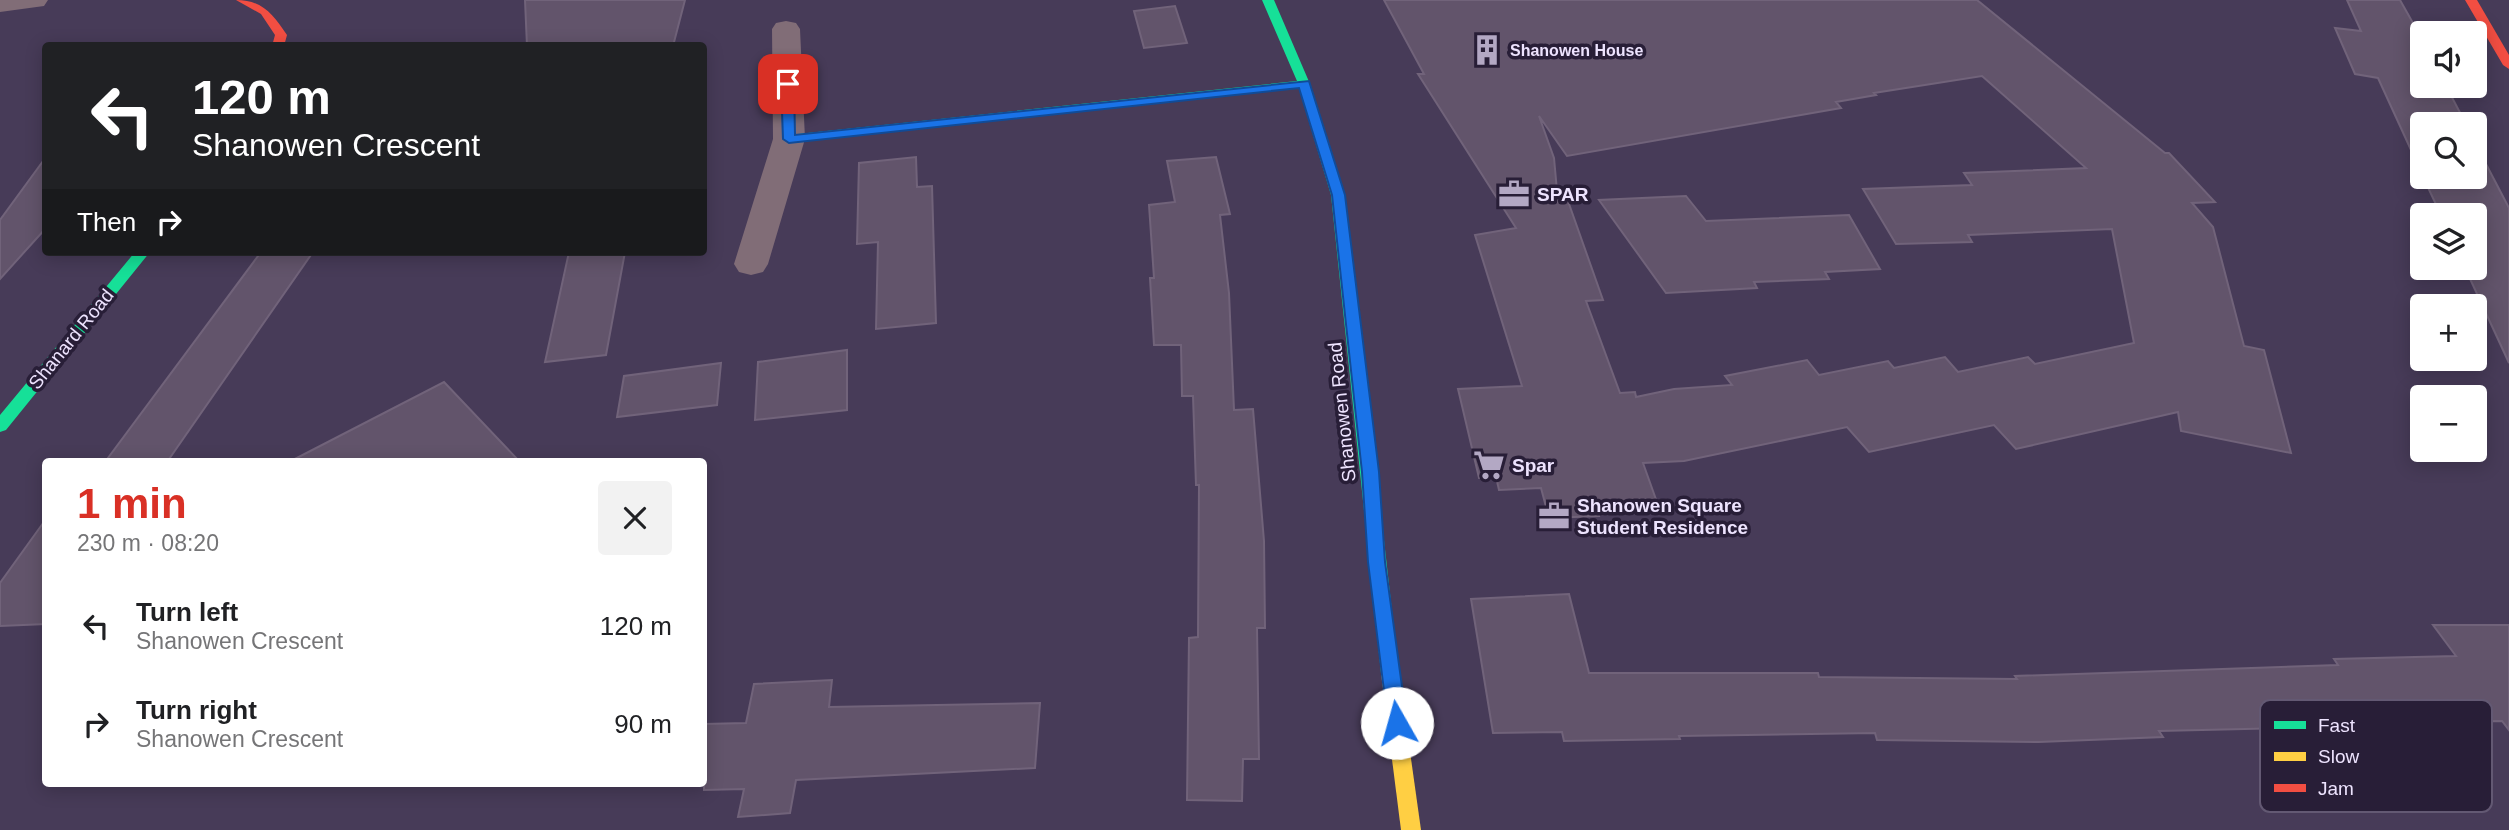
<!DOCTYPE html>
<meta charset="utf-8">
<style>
body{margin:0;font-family:Helvetica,sans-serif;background:#f2f2f2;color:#202124;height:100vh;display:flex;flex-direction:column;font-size:26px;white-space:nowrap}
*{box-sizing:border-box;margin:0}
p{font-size:23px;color:#757577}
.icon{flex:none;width:38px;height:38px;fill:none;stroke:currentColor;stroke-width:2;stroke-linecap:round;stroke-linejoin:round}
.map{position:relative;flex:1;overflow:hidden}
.panel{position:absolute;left:42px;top:458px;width:665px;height:329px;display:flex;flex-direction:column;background:#fff;border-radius:7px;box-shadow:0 4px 18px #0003}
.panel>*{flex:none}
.guide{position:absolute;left:42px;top:42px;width:665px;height:214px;border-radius:7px;box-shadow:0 4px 18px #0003;background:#202124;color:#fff;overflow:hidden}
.controls{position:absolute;left:2410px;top:21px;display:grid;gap:14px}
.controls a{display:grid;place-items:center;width:77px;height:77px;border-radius:7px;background:#fff;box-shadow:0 4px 18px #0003;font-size:35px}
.pin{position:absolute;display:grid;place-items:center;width:60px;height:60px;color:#fff;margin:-30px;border-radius:14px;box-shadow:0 4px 10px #0006}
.me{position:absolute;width:77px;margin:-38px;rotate:353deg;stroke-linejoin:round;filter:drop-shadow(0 0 5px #0008)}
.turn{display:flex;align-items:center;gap:24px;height:147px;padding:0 35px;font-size:32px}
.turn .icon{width:91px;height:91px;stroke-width:2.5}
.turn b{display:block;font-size:49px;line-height:60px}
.then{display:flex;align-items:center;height:66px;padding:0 35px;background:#0003;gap:14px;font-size:26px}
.round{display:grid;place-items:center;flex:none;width:74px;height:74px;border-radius:7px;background:#f2f2f2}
.headline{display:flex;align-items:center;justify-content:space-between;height:119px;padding:0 35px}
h1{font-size:42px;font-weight:700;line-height:52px;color:#d93025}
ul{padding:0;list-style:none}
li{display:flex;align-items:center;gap:21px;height:98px;padding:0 35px}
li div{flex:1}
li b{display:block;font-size:26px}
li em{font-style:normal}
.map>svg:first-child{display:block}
.building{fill:#62546b;stroke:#71637a;stroke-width:2;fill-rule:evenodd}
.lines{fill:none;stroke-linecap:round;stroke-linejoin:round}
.street{fill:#816d77;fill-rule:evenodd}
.fast{fill:#16e098;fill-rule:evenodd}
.slow{fill:#ffcf43;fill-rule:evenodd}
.jam{fill:#f24e42;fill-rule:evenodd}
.route{fill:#1a73e8;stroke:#114b97;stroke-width:2}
.labels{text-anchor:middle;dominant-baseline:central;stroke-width:7;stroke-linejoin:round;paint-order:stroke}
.far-poi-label{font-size:16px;font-weight:bold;fill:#ede3fe;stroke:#281e37;text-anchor:start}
.poi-label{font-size:19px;font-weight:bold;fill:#ede3fe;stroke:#281e37;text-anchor:start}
.street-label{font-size:19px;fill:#ede3fe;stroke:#281e37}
.key{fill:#281e37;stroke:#635973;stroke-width:2}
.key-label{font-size:19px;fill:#ede3fe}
</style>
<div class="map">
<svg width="2509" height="830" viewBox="0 0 2509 830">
<rect width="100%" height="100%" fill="#473b58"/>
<!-- building -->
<path class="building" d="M 525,0 L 685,0 L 673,46 L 527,46 Z
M 1384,0 L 1977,0 L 2165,153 L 2169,153 L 2215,202 L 2192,203 L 2213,227 L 2244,346 L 2264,350 L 2291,453 L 2181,431 L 2178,412 L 2016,449 L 1994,425 L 1869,452 L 1847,427 L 1684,461 L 1643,463 L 1658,505 L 1597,508 L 1599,516 L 1549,518 L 1541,488 L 1499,490 L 1496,477 L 1479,478 L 1458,389 L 1522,386 L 1475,235 L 1516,228 L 1418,74 L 1424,74 ZM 1982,76 L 2086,168 L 1964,173 L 1972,185 L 1863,189 L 1896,244 L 1972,242 L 1968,235 L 2112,229 L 2134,343 L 2035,364 L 2028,357 L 1958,372 L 1945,357 L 1894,368 L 1888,361 L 1819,375 L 1807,360 L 1725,376 L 1732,385 L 1674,389 L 1636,397 L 1635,392 L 1620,393 L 1586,301 L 1603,300 L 1568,201 L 1558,202 L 1554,158 L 1539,116 L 1567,156 L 1841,108 L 1836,102 L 1876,95 L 1874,93 Z
M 2347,0 L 2400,0 L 2422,39 L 2422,86 L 2446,86 L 2466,124 L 2422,124 L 2422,174 L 2378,78 L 2355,74 L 2335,28 L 2361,31 Z
M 1175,6 L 1187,43 L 1144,48 L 1134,11 Z
M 2474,141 L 2509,208 L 2509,363 L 2465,268 L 2474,268 L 2474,215 L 2441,215 L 2423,177 L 2474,177 Z
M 46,157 L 46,228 L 0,279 L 0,220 Z
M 916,157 L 917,187 L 932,186 L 936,323 L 876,329 L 878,242 L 857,244 L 859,163 Z
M 1216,157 L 1230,214 L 1220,215 L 1229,293 L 1234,410 L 1253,409 L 1264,541 L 1265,628 L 1257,628 L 1259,759 L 1243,759 L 1242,801 L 1187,800 L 1189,638 L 1198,637 L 1199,485 L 1196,485 L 1193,396 L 1182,396 L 1181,345 L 1154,345 L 1150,278 L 1154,278 L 1149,205 L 1175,202 L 1167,161 Z
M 1686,196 L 1706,221 L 1849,215 L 1880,269 L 1825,272 L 1829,279 L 1754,282 L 1757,288 L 1666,293 L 1599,200 Z
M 261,252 L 313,252 L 167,462 L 105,462 Z
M 569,252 L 625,252 L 606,355 L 545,362 Z
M 847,350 L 847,410 L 755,420 L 758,362 Z
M 721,363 L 717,405 L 617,417 L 624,376 Z
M 444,382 L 520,462 L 289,462 Z
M 46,519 L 46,624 L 0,626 L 0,583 Z
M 1569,594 L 1589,673 L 1818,673 L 1819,677 L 2017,679 L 2015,676 L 2338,665 L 2334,659 L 2456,656 L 2433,625 L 2509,625 L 2509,730 L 2502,721 L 2323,723 L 2325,727 L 2159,731 L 2163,737 L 2039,742 L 1877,740 L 1875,733 L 1679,736 L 1680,739 L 1564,741 L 1562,732 L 1493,733 L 1471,599 Z
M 832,680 L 829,707 L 1040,703 L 1035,768 L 796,780 L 790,813 L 738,817 L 744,789 L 704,790 L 704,724 L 746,723 L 754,684 Z"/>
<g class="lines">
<!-- street -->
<path class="street" d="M 0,0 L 48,0 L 44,6 L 0,12 Z
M 786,21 L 796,23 L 800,29 L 805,139 L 768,264 L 763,272 L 751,275 L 739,272 L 734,264 L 773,139 L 772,29 L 776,23 Z"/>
<!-- fast -->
<path class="fast" d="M 1262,0 L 1274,0 L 1310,84 L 1345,195 L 1399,673 L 1397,679 L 1390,681 L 1383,679 L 1381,673 L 1331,195 L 1299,88 L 789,143 L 783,139 L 789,135 L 1297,81 Z
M 135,252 L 150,252 L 6,430 L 0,432 L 0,415 Z"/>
<!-- slow -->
<path class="slow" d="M 1390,665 L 1397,667 L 1399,673 L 1421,830 L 1401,830 L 1381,673 L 1383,667 Z"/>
<!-- jam -->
<path class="jam" d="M 236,0 C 263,0 273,15 287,35 L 284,46 L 272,46 L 275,35 L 261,14 Z
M 2465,0 L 2477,0 L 2509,55 L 2509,69 L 2503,65 Z"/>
</g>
<!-- route -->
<path class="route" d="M 788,80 L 794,84 L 795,135 L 1309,81 L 1345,195 L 1379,472 L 1385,562 L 1407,723 L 1404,729 L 1397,731 L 1391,729 L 1388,723 L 1368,562 L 1362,472 L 1332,195 L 1299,88 L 789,143 L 783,139 L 781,84 Z"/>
<!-- icons -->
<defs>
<symbol id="building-bare" viewBox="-9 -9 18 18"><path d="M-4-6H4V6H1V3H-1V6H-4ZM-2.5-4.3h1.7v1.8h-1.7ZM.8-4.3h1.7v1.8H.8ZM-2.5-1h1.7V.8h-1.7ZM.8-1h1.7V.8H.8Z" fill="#b3a8c4" stroke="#281e37" stroke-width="2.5" paint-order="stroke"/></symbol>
<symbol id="office-bare" viewBox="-9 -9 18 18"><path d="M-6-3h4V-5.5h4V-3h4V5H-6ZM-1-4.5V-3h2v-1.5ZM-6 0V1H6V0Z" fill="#b3a8c4" stroke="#281e37" stroke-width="2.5" paint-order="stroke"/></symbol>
<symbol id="supermarket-bare" viewBox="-9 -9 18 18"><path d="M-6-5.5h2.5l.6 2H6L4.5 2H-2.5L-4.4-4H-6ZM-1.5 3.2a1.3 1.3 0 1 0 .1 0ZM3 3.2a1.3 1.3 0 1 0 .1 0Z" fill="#b3a8c4" stroke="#281e37" stroke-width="2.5" paint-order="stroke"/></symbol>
</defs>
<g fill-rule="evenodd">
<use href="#building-bare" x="1465" y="28" width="44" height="44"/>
<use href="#office-bare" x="1492" y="172" width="44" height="44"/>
<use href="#supermarket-bare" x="1467" y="443" width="44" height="44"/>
<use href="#office-bare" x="1532" y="494" width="44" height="44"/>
</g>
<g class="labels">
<!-- far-poi labels -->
<g class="far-poi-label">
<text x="1510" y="50">Shanowen House</text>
</g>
<!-- poi labels -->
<g class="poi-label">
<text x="1537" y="194">SPAR</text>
<text x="1512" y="465">Spar</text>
<text x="1577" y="505">Shanowen Square<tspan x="1577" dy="22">Student Residence</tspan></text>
</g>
<!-- street labels -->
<g class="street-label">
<text transform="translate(71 339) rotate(-51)">Shanard Road</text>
<text transform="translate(1342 412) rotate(-96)">Shanowen Road</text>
</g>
</g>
<!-- legend -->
<rect x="2260" y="700" width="232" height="112" rx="10" class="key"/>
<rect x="2274" y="721" width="32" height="8" fill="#16e098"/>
<rect x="2274" y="752" width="32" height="9" fill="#ffcf43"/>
<rect x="2274" y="784" width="32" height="8" fill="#f24e42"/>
<g class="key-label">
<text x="2318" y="732">Fast</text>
<text x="2318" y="763">Slow</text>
<text x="2318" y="795">Jam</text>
</g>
</svg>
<div class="controls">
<a><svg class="icon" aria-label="sound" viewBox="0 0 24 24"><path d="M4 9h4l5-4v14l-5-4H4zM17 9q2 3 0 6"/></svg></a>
<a><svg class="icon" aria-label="search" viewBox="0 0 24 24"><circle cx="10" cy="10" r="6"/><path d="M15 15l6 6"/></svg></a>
<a><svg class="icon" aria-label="layers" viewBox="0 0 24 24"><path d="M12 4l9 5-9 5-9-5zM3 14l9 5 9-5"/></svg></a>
<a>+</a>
<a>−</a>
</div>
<div class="pin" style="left:788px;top:84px;background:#d93025"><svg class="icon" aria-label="arrive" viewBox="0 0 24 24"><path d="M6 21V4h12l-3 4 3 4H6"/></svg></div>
<svg class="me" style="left:1397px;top:723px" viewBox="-20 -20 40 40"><circle r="19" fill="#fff"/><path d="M0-13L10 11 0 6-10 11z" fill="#1a73e8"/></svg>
<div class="guide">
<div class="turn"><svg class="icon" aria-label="left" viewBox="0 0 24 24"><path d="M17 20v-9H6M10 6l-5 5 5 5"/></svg><div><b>120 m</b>Shanowen Crescent</div></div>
<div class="then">Then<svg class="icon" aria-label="right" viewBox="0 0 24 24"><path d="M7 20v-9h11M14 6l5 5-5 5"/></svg></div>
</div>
<section class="panel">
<div class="headline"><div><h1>1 min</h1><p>230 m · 08:20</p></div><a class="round"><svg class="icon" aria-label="close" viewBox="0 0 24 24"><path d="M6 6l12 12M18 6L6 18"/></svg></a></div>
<ul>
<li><svg class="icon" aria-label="left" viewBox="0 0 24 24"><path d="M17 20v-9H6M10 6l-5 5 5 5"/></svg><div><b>Turn left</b><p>Shanowen Crescent</p></div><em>120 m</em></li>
<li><svg class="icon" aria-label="right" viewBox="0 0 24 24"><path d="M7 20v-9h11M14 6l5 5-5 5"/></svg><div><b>Turn right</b><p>Shanowen Crescent</p></div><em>90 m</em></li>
</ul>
</section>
</div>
